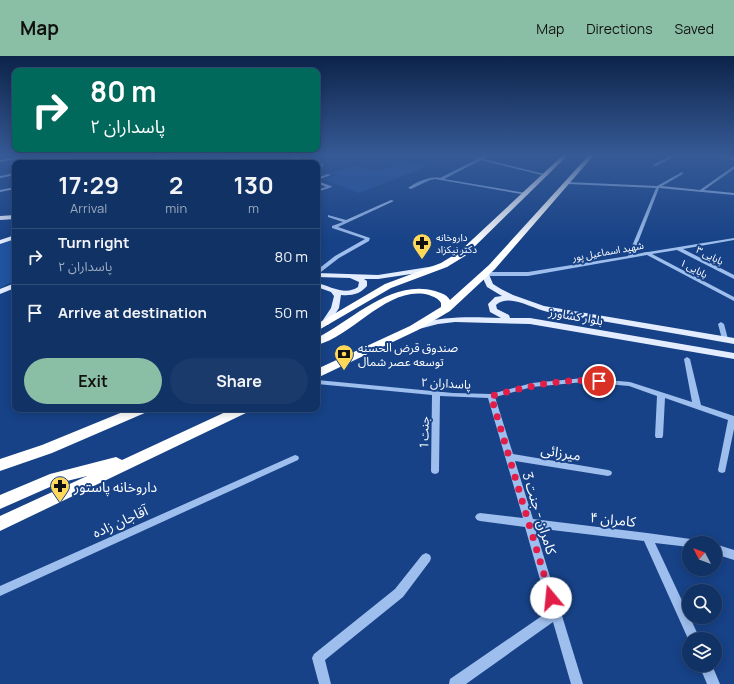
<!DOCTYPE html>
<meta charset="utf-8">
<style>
body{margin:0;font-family:Manrope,"Noto Sans Arabic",sans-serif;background:#1a3a6b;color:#f1f3f6;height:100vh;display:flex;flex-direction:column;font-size:15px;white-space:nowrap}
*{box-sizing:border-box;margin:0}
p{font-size:13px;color:#9caabf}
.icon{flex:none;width:22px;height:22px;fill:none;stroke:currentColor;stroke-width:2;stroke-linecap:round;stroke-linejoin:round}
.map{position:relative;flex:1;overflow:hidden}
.panel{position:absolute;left:12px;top:104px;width:308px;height:252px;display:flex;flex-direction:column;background:#113265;border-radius:8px;box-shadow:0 2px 10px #0003,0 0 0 1px #304d79}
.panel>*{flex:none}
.hud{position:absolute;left:12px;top:12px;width:308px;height:84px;border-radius:8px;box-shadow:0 2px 10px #0003,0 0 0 1px #304d79;background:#00695c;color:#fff;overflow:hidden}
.needle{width:26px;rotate:312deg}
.buttons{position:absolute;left:682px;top:480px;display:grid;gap:8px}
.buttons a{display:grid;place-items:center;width:40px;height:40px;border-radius:50%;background:#113265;box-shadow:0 2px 10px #0003,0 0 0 1px #304d79;font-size:20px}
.pin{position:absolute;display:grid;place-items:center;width:34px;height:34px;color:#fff;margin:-17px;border:2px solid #fff;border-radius:50%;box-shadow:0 1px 4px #0007}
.me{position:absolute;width:44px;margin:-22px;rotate:343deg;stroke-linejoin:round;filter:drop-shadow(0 0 3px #0008)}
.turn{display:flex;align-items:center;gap:14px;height:84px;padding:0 12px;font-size:18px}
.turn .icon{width:52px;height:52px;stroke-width:2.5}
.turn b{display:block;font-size:28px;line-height:34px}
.eta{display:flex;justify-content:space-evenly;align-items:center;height:68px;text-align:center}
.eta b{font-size:24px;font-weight:700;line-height:28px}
.primary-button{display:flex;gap:8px;margin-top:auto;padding:8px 12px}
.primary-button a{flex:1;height:46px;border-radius:24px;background:#8abfa5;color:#111;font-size:16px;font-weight:700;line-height:46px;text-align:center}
.primary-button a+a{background:#1a3a6b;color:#f1f3f6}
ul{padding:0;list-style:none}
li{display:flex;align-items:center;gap:12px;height:56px;padding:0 12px;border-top:1px solid #304d79}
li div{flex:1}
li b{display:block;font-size:15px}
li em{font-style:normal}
header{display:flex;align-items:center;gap:24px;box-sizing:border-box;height:56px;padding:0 20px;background:#8abfa5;color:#111}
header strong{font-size:19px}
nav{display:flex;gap:22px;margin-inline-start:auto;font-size:14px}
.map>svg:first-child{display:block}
.green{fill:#2053a0}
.building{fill:#2658a5;stroke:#1b3e74}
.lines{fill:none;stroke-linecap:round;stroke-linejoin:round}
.minor{fill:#9ebeed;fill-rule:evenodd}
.major{fill:#e4edff;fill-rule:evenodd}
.highway{fill:#fff;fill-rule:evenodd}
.route{stroke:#e11d48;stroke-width:7;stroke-dasharray:0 12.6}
.labels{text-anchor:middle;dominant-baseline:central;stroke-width:4;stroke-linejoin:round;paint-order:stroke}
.far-poi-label{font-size:10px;fill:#fff;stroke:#174287;text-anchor:start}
.far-street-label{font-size:10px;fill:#fff;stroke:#174287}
.street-label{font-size:12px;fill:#fff;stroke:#174287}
.poi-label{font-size:12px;fill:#fff;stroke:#174287;text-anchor:start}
.near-street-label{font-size:14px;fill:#fff;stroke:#174287}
.near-poi-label{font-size:14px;fill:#fff;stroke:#174287;text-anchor:start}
</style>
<header>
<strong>Map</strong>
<nav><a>Map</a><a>Directions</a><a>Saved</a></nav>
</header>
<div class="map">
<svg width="734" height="628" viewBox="0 0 734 628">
<rect width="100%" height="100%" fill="#174287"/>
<!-- green -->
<path class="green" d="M 405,106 L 429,110 L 359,137 L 325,124 L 337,119 L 331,117 L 355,110 L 379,115 Z
M 15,183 L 15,224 L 0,232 L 0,185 Z"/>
<!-- building -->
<path class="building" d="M 62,99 L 67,99 L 75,107 L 43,107 L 39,103 Z"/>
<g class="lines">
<!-- minor -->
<path class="minor" d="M 27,99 L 35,99 L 0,106 L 0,104 Z
M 168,99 L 173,99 L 145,107 L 139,107 Z
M 199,99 L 204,99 L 205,100 L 203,101 Z
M 234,99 L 238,99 L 219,107 L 214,107 Z
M 301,99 L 305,99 L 295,104 L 292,103 Z
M 465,99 C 470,99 474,101 479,101 C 483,102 488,99 492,99 L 484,103 L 548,119 L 546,120 L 481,104 L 444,123 L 526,137 L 528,138 L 527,139 L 435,123 L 430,124 L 411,133 L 408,132 C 417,126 429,120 440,122 L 478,103 Z
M 673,99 L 677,99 L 656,110 L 653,109 Z
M 714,99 L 720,99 L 734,102 L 734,104 Z
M 125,104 L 130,107 L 126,107 L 123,105 Z
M 323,108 L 323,110 L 317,111 L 317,109 Z
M 734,110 L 734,113 L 704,134 L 734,137 L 734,139 L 659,132 L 633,199 L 646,196 L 648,196 L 734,182 L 734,184 L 683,193 L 734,219 L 734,223 L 677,194 L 652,198 L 734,241 L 734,245 L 647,199 L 528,220 L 485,220 L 482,218 L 485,216 L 528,216 L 628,200 L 656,132 L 568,128 L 567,126 L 657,130 L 682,116 L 683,118 L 662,130 L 700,134 Z
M 15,117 L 15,119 L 0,122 L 0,120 Z
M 328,118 L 331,119 L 317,124 L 317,122 Z
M 317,125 L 331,130 L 332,131 L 317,136 L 317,134 L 326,131 L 317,127 Z
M 15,131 L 15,133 L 0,136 L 0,134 Z
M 391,144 L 394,145 L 338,171 L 370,182 L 369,185 L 339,202 L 317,219 L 317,214 L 335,200 L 365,183 L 332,172 L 332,170 L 343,166 L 328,161 L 328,159 L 346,164 Z
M 721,266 L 724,268 L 728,283 L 727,284 L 725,285 L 722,283 L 718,268 Z
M 687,301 L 690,303 L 701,349 L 734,360 L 734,373 L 725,416 L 722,417 L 719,416 L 718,414 L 728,364 L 665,342 L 663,380 L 662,382 L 656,382 L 655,380 L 657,340 L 629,330 L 584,326 L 532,331 L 495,341 L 513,398 L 608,414 L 611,415 L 612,417 L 611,419 L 608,420 L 515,405 L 533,463 L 647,477 L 698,484 L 699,487 L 689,487 L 689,491 L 655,487 L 700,583 L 689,583 L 689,585 L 644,485 L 535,472 L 583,628 L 571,628 L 553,566 L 466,628 L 449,628 L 450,623 L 549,555 L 525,471 L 480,465 L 477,464 L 475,461 L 477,458 L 480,457 L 523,462 L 488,342 L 440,340 L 439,415 L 438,417 L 435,418 L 432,417 L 431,415 L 432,339 L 317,328 L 317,324 L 453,337 L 491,338 L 532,327 L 584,322 L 630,326 L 692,346 L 684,303 Z
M 295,399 L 298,400 L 299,402 L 298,404 L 0,540 L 0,530 Z
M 715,488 L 734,494 L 734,504 L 715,498 Z
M 426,497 L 430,499 L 431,502 L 430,505 L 403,541 L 325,604 L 331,628 L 319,628 L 312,602 L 314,598 L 395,533 L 422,499 Z
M 699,609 L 712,609 L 720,628 L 707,628 Z"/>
<!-- major -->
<path class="major" d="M 15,159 L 15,163 L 0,164 L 0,160 Z
M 15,179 L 15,183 L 0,188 L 0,184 Z
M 435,210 L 439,212 L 438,214 L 378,223 L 364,223 L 367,225 L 367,230 C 360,238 352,240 341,239 L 339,252 L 328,269 L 322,269 L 321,267 L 331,252 L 334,240 L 331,236 L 317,231 L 317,227 C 330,230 345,240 358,231 L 359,226 L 350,222 L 317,221 L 317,217 L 378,219 Z
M 482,216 L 488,216 L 493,228 L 501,233 L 513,239 L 544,250 L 734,282 L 734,288 C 672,277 610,266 548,256 C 532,253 510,237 496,249 L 497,253 L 509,259 L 510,262 L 530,262 L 734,297 L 734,303 L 530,268 L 455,266 L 438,268 L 419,273 L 416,272 L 415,270 L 416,268 C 447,260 469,261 501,262 L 490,256 L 488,248 L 495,241 L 502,240 L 487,231 L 481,218 Z
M 15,227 L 15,232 L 0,238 L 0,233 Z"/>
<!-- highway -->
<path class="highway" d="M 563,99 L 568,99 L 465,200 L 447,211 L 391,232 L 317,275 L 317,268 L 385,228 L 441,207 L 459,196 Z
M 589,99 L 594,99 L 495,213 L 450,255 L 418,274 L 317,322 L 317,313 L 410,270 L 441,251 L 441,247 C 438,242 434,241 429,239 C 389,228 353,280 317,289 L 317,282 C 353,264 391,223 435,235 C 441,237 446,238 450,244 L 489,209 Z
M 130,353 L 149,353 L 147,356 L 52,397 L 0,415 L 0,403 L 42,389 Z
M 232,353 L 250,353 L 248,356 L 0,475 L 0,460 L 87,420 L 59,427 L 0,453 L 0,439 L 50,418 L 116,401 L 122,404 Z"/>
</g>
<!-- sky -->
<linearGradient id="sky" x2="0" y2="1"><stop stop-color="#0d244a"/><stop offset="0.53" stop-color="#365a96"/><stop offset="1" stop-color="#365a96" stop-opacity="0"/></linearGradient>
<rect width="734" height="187" fill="url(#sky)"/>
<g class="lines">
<!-- route -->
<path class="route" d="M 551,542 L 491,340 C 526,331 562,322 599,325"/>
</g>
<!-- icons -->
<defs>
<symbol id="pharmacy-pin" viewBox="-11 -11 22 30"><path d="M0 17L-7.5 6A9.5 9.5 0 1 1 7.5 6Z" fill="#ffd85a" stroke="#174287"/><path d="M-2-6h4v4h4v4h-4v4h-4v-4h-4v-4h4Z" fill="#111"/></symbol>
<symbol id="bank-pin" viewBox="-11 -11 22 30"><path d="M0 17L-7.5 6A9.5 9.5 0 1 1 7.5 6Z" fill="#ffd85a" stroke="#174287"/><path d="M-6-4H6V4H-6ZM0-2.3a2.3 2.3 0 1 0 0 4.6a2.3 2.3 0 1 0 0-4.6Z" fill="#111"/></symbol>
</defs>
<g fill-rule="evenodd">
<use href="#pharmacy-pin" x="411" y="176" width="22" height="30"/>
<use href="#bank-pin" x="333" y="287" width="22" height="30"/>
<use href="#pharmacy-pin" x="49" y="419" width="22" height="30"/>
</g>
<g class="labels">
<!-- far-poi labels -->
<g class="far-poi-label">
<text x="436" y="181">داروخانه<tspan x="436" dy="12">دکتر نیکزاد</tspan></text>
</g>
<!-- far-street labels -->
<g class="far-street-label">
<text transform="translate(608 195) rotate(-10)">شهید اسماعیل پور</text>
<text transform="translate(710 199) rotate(27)">بابایی ۳</text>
<text transform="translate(694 212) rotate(28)">بابایی ۱</text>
</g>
<!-- street labels -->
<g class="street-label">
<text transform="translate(576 260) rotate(10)">بلوار کشاورز</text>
<text transform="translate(446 327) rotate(3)">پاسداران ۲</text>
<text transform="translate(424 376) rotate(-89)">جنت 1</text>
</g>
<!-- poi labels -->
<g class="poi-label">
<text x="358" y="291">صندوق قرض الحسنه<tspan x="358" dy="14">توسعه عصر شمال</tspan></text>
</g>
<!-- near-street labels -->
<g class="near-street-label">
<text transform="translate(561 396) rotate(9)">میرزائی</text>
<text transform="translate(540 457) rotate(73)">کامران - جنت 3</text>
<text transform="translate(613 463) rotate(6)">کامران ۴</text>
<text transform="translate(120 465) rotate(-24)">آقاجان زاده</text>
</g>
<!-- near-poi labels -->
<g class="near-poi-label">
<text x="74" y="430">داروخانه پاستور</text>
</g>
</g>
</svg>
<div class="buttons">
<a><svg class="needle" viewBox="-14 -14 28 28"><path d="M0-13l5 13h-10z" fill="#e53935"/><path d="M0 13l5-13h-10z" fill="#9caabf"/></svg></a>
<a><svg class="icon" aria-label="search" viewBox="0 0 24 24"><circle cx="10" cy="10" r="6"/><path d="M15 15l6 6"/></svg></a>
<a><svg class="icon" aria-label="layers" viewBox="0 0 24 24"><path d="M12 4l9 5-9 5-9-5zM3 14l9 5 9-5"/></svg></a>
</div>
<div class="pin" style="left:599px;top:325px;background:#d93025"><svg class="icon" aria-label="arrive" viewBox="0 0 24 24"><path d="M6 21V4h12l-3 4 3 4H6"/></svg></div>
<svg class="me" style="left:551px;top:542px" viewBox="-20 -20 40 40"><circle r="19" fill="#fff"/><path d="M0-13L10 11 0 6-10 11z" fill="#e11d48"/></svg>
<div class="hud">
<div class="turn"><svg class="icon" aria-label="right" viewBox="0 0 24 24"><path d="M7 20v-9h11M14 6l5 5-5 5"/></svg><div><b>80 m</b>پاسداران ۲</div></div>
</div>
<section class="panel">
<div class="eta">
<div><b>17:29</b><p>Arrival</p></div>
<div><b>2</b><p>min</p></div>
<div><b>130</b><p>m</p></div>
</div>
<ul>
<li><svg class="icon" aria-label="right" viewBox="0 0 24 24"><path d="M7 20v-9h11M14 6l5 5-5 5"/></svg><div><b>Turn right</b><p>پاسداران ۲</p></div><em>80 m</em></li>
<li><svg class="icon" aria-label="arrive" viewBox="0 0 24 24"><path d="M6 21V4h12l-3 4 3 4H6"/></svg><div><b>Arrive at destination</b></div><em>50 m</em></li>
</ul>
<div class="primary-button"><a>Exit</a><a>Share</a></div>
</section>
</div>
